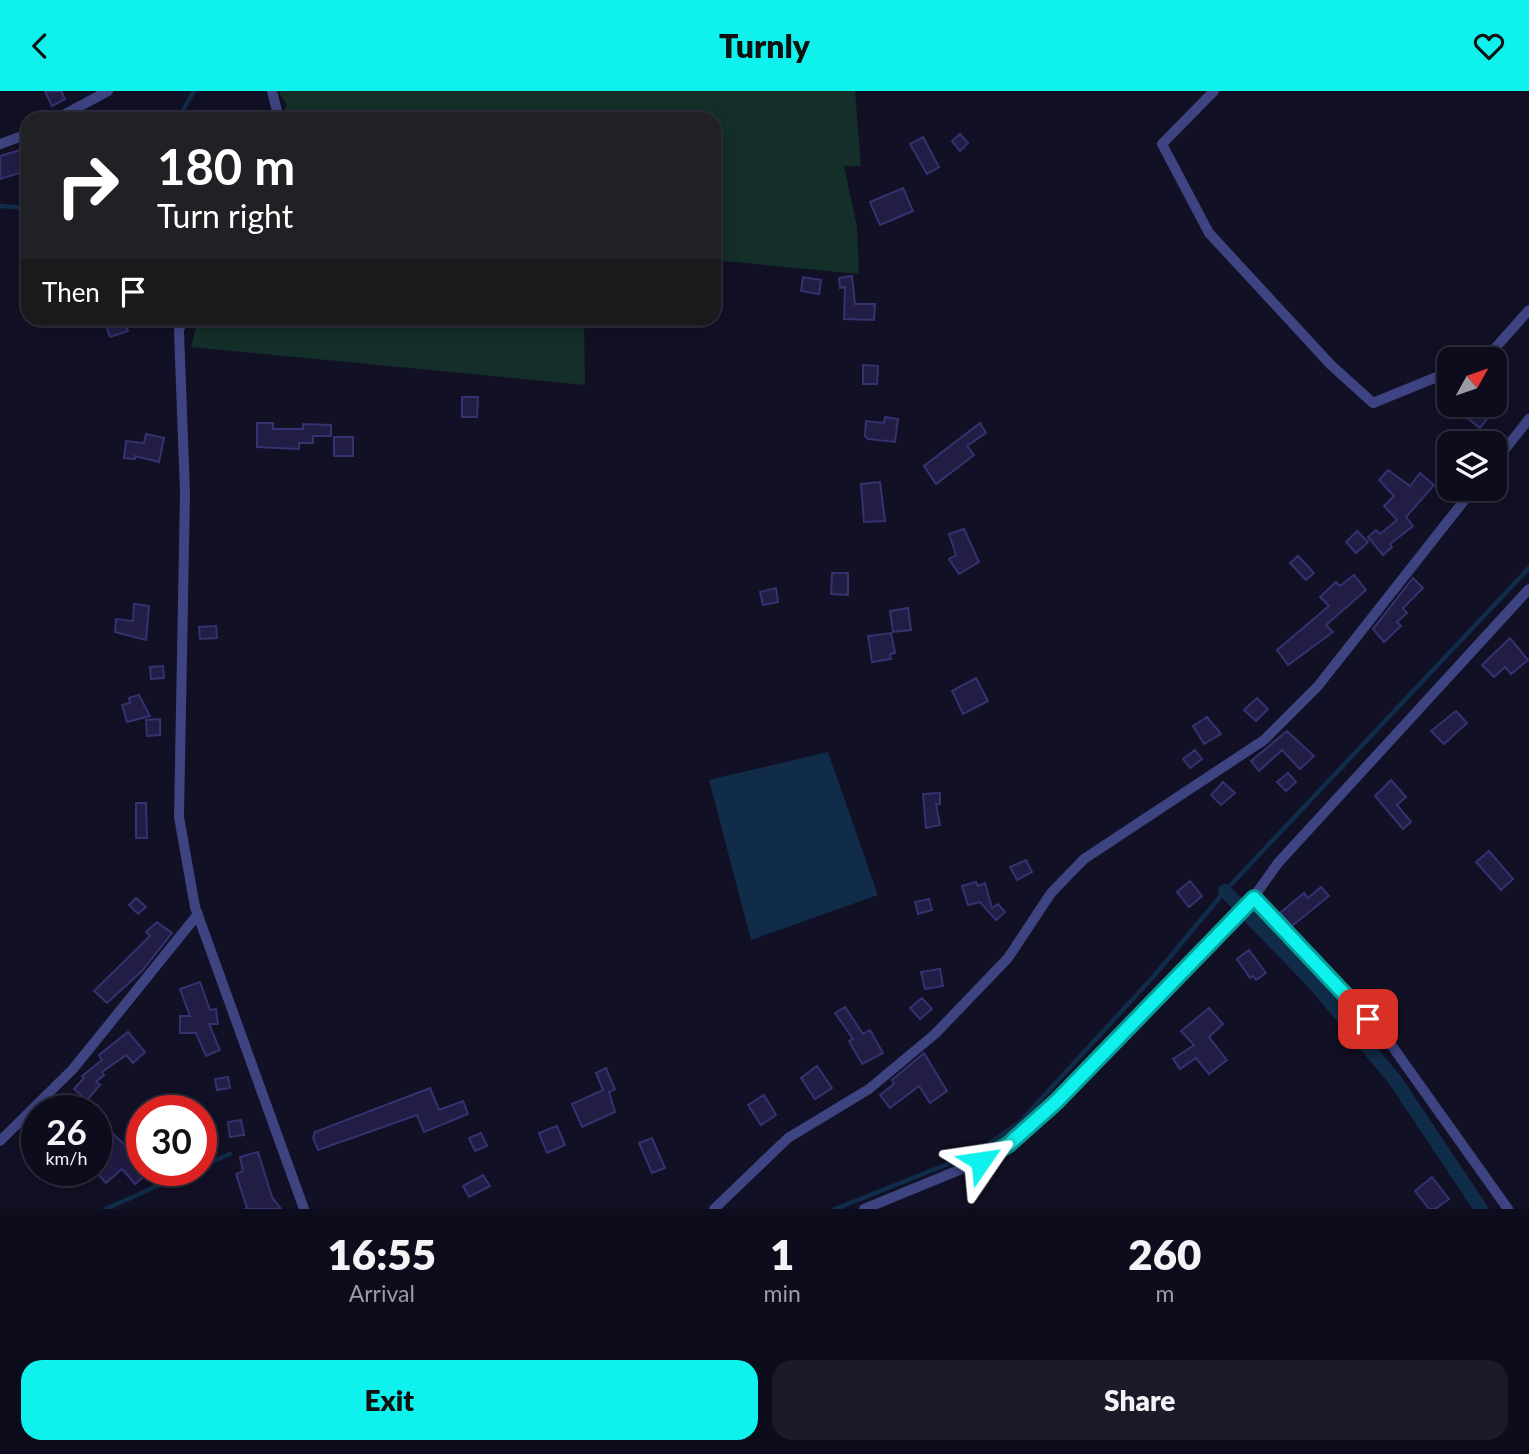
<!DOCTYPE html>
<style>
body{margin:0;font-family:Lato,sans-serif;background:#1b1a29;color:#f1f3f6;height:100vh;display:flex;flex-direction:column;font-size:26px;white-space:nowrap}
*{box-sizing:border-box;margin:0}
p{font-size:23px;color:#9a9ba3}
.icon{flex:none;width:38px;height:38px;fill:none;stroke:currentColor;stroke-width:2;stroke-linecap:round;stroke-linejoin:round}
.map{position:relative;height:1118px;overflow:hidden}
.details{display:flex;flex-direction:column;background:#0d0c1c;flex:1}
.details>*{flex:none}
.guide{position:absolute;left:21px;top:21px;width:700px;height:214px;border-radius:21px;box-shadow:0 4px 18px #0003,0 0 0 2px #2d2c3b;background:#202124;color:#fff;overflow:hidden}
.needle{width:46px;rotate:50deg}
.buttons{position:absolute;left:1437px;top:256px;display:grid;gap:14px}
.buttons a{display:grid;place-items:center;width:70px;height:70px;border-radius:14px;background:#0d0c1c;box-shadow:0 4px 18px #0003,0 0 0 2px #2d2c3b;font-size:35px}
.speed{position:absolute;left:21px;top:1004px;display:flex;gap:14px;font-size:35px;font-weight:700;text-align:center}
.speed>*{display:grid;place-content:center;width:91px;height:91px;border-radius:50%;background:#0d0c1c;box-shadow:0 4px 18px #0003,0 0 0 2px #2d2c3b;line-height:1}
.speed small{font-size:18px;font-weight:400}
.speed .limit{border:10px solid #d22;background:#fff;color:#111}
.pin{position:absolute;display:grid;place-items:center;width:60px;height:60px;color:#fff;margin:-30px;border-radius:14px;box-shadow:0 4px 10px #0006}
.me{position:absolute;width:77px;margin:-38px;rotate:58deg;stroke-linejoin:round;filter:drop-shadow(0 0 5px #0008)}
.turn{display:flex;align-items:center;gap:24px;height:147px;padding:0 21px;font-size:32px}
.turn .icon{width:91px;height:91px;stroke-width:2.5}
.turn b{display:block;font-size:49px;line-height:60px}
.then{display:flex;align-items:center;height:66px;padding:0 21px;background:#0003;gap:14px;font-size:26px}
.eta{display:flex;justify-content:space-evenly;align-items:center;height:119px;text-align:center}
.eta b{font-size:42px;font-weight:800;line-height:49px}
.action{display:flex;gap:14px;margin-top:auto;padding:14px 21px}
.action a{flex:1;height:80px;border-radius:21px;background:#0ef1ec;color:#111;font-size:28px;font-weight:800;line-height:80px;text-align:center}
.action a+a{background:#1b1a29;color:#f1f3f6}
header{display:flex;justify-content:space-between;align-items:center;height:91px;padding:0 21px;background:#0ef1ec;color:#111;font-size:32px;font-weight:800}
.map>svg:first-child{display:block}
.green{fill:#142f2a}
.water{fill:#112c48}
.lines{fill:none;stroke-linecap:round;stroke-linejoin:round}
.stream{stroke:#112c48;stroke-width:4.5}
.canal{stroke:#112c48;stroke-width:14}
.building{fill:#211d45;stroke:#36316f;stroke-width:2}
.minor{stroke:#3e4481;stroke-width:10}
.route-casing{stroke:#099d99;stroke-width:18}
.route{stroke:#0ef1ec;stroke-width:12}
</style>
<header><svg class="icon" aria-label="back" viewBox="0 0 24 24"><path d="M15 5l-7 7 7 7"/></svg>Turnly<svg class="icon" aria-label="heart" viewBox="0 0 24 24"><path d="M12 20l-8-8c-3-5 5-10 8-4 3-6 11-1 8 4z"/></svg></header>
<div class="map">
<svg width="1529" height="1118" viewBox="0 0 1529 1118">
<rect width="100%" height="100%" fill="#111025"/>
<!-- green -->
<path class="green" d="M 278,0 L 855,0 L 861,75 L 844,75 L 857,136 L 859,183 L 714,169 L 714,28 L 284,28 L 286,13 Z
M 198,228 L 584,228 L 585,294 L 191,256 Z"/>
<!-- water -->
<path class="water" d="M 828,661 L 878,804 L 751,849 L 709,689 Z"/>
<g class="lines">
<!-- stream -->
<path class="stream" d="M 178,28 L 194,0
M 0,115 L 28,117
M 201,1075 L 230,1063
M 106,1118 L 190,1080
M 835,1118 L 973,1063 L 1019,1032 L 1154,885 L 1225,800 L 1529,477"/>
<!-- canal -->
<path class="canal" d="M 1225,800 L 1315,893 L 1395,989 L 1481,1118"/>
</g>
<!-- building -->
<path class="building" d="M 45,0 L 61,0 L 65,8 L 52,15 Z
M 960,43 L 968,52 L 960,60 L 952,50 Z
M 923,46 L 939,76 L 927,83 L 910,53 Z
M 20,59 L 26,80 L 0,88 L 0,65 Z
M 903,97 L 913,120 L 880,134 L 870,111 Z
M 852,185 L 855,213 L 875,213 L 874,229 L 844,228 L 845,196 L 840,197 L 839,187 Z
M 803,186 L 821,189 L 819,203 L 801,200 Z
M 104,228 L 123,228 L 128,240 L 110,246 Z
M 863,274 L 878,275 L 877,293 L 863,293 Z
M 462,306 L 478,306 L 477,326 L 462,326 Z
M 1477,313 L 1490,324 L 1480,337 L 1466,326 Z
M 885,326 L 898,328 L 895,351 L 868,348 L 865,345 L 866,330 L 884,332 Z
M 257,332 L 273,332 L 273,338 L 303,338 L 303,333 L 331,334 L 331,345 L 313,345 L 313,352 L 299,352 L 299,358 L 257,356 Z
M 980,332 L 986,342 L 967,355 L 974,364 L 936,393 L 924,375 Z
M 146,343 L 164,347 L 159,371 L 135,365 L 135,368 L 124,367 L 126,350 L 144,352 Z
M 334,346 L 353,346 L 353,365 L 334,365 Z
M 1449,372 L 1449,399 L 1436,387 Z
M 1388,379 L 1410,395 L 1420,382 L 1434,394 L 1406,426 L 1413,435 L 1390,453 L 1392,456 L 1383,464 L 1368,446 L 1376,439 L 1380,443 L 1397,429 L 1384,415 L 1394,405 L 1379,389 Z
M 880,391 L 885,430 L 864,431 L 861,393 Z
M 964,438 L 979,471 L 959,483 L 949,468 L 956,464 L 949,443 Z
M 1357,440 L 1368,451 L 1356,462 L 1346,451 Z
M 1298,465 L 1314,482 L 1306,489 L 1290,472 Z
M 832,482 L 848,482 L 848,504 L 831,503 Z
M 1354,484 L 1366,499 L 1326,534 L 1333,541 L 1288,574 L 1277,559 L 1329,515 L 1320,506 L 1336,491 L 1340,495 Z
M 1413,487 L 1423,497 L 1403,517 L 1407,522 L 1397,531 L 1401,535 L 1384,551 L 1373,538 Z
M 776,497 L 778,511 L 763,514 L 760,501 Z
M 134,513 L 149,515 L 146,549 L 115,541 L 116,528 L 133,530 Z
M 908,517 L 911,539 L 893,541 L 890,520 Z
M 216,535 L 217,547 L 200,548 L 199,536 Z
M 891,542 L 895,562 L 890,563 L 891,568 L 872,571 L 868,545 Z
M 1510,547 L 1528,569 L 1511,583 L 1505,576 L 1494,586 L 1482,574 Z
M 163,575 L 164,587 L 151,588 L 150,576 Z
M 976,587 L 988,610 L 963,623 L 952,600 Z
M 139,604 L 150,625 L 127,631 L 122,614 L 130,612 L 129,607 Z
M 1257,607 L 1268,618 L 1256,630 L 1244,619 Z
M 1456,620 L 1467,632 L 1444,653 L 1431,640 Z
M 1207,626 L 1221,643 L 1204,653 L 1193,635 Z
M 160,628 L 160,644 L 147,645 L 146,629 Z
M 1287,640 L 1314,665 L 1300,678 L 1282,659 L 1259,680 L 1251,670 Z
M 1195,659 L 1202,668 L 1190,677 L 1183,668 Z
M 1288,682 L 1296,691 L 1286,700 L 1277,691 Z
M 1391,689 L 1406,706 L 1397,714 L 1411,731 L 1403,738 L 1375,705 Z
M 1223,691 L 1235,702 L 1221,714 L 1211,704 Z
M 940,702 L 940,713 L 936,713 L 940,734 L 926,737 L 923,703 Z
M 136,712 L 146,712 L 147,747 L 136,747 Z
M 1489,760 L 1513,788 L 1501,799 L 1476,771 Z
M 1026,769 L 1032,781 L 1017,789 L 1010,776 Z
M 1190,790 L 1202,805 L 1189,816 L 1177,801 Z
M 976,791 L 978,795 L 985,792 L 992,817 L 998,813 L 1005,821 L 996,829 L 980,811 L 968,814 L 962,795 Z
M 1321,796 L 1329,805 L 1292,835 L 1280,822 L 1304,802 L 1308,807 Z
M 136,807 L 146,816 L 138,823 L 129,814 Z
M 929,808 L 932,819 L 918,823 L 915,811 Z
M 157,831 L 172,842 L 142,880 L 107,912 L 94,900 L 150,845 L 146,841 Z
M 1249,859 L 1266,882 L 1256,889 L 1253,885 L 1250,887 L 1237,868 Z
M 940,878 L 943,895 L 925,898 L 921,881 Z
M 200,891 L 210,919 L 216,918 L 218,933 L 209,933 L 220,959 L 206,965 L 196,942 L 180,942 L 180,925 L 190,925 L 180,898 Z
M 922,907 L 932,918 L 920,928 L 910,917 Z
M 845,916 L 863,943 L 870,939 L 883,962 L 862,973 L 849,950 L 853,948 L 835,922 Z
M 1209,917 L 1223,933 L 1209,946 L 1227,969 L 1209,983 L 1196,967 L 1180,978 L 1173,968 L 1194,954 L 1181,940 Z
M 128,941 L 145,961 L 133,972 L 126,964 L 102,981 L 104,984 L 96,991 L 100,994 L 87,1009 L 74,998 L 84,987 L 82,985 L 102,969 L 99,964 Z
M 924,962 L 947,1000 L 930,1012 L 919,995 L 890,1017 L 880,1004 L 894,993 L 892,989 Z
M 817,975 L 832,997 L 815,1008 L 801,987 Z
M 606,977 L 615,998 L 609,1001 L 615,1021 L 582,1036 L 572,1013 L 603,999 L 596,982 Z
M 228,986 L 230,997 L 217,999 L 215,988 Z
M 430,997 L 439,1019 L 463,1010 L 468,1023 L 424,1041 L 417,1024 L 318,1059 L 313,1047 L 315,1041 Z
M 764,1004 L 776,1024 L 761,1034 L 748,1014 Z
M 96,1027 L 125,1054 L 131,1049 L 142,1061 L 142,1087 L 135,1093 L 122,1078 L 106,1092 L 96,1081 Z
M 241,1029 L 244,1044 L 230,1046 L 228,1031 Z
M 557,1035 L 565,1054 L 547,1062 L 539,1042 Z
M 481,1042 L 487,1055 L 475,1060 L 469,1047 Z
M 652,1047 L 665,1077 L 652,1082 L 639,1052 Z
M 258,1061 L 272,1106 L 281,1118 L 245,1118 L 247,1117 L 236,1083 L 243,1080 L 240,1066 Z
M 483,1084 L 490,1095 L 469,1106 L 463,1095 Z
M 1432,1086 L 1449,1108 L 1435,1118 L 1429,1118 L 1415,1100 Z"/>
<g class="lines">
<!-- minor -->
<path class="minor" d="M 272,0 L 278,24 L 276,28
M 1214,0 L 1162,53 L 1209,142 L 1331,274 L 1373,312 L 1449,281
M 56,28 L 108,0
M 0,53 L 28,43
M 182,228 L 179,240 L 185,402 L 179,726 L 195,816 L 304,1118
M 1481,268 L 1488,265 L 1529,219
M 1494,372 L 1529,328
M 1254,807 L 1387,948 L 1508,1118
M 0,1050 L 73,978 L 198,823
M 714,1118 L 788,1047 L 869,998 L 935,943 L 1008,867 L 1051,802 L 1084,768 L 1264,649 L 1318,595 L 1474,397
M 864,1118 L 981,1070 L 1009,1053 L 1056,1011 L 1253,807 L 1278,772 L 1529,498"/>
</g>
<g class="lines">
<defs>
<path id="route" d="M 981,1070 L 1009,1053 L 1056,1011 L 1254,807 L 1368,928"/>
</defs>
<!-- route casing -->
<use href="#route" class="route-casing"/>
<!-- route -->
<use href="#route" class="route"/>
</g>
</svg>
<div class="buttons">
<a><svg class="needle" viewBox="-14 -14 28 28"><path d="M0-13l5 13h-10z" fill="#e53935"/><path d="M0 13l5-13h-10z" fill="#9a9ba3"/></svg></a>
<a><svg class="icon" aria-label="layers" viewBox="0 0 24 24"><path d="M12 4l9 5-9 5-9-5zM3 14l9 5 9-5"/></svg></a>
</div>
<div class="speed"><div>26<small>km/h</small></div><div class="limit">30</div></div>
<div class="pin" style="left:1368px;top:928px;background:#d93025"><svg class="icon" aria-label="arrive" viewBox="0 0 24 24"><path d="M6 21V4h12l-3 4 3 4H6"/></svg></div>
<svg class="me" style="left:981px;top:1070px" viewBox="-20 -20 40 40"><path d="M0-17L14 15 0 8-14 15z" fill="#0ef1ec" stroke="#fff" stroke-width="4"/></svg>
<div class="guide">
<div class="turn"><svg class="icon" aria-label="right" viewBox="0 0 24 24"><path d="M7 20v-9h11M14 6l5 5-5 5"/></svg><div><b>180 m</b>Turn right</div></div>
<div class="then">Then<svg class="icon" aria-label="arrive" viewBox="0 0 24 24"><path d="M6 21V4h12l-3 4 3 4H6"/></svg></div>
</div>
</div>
<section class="details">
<div class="eta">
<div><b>16:55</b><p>Arrival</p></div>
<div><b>1</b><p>min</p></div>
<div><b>260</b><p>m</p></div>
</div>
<div class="action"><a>Exit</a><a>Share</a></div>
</section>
